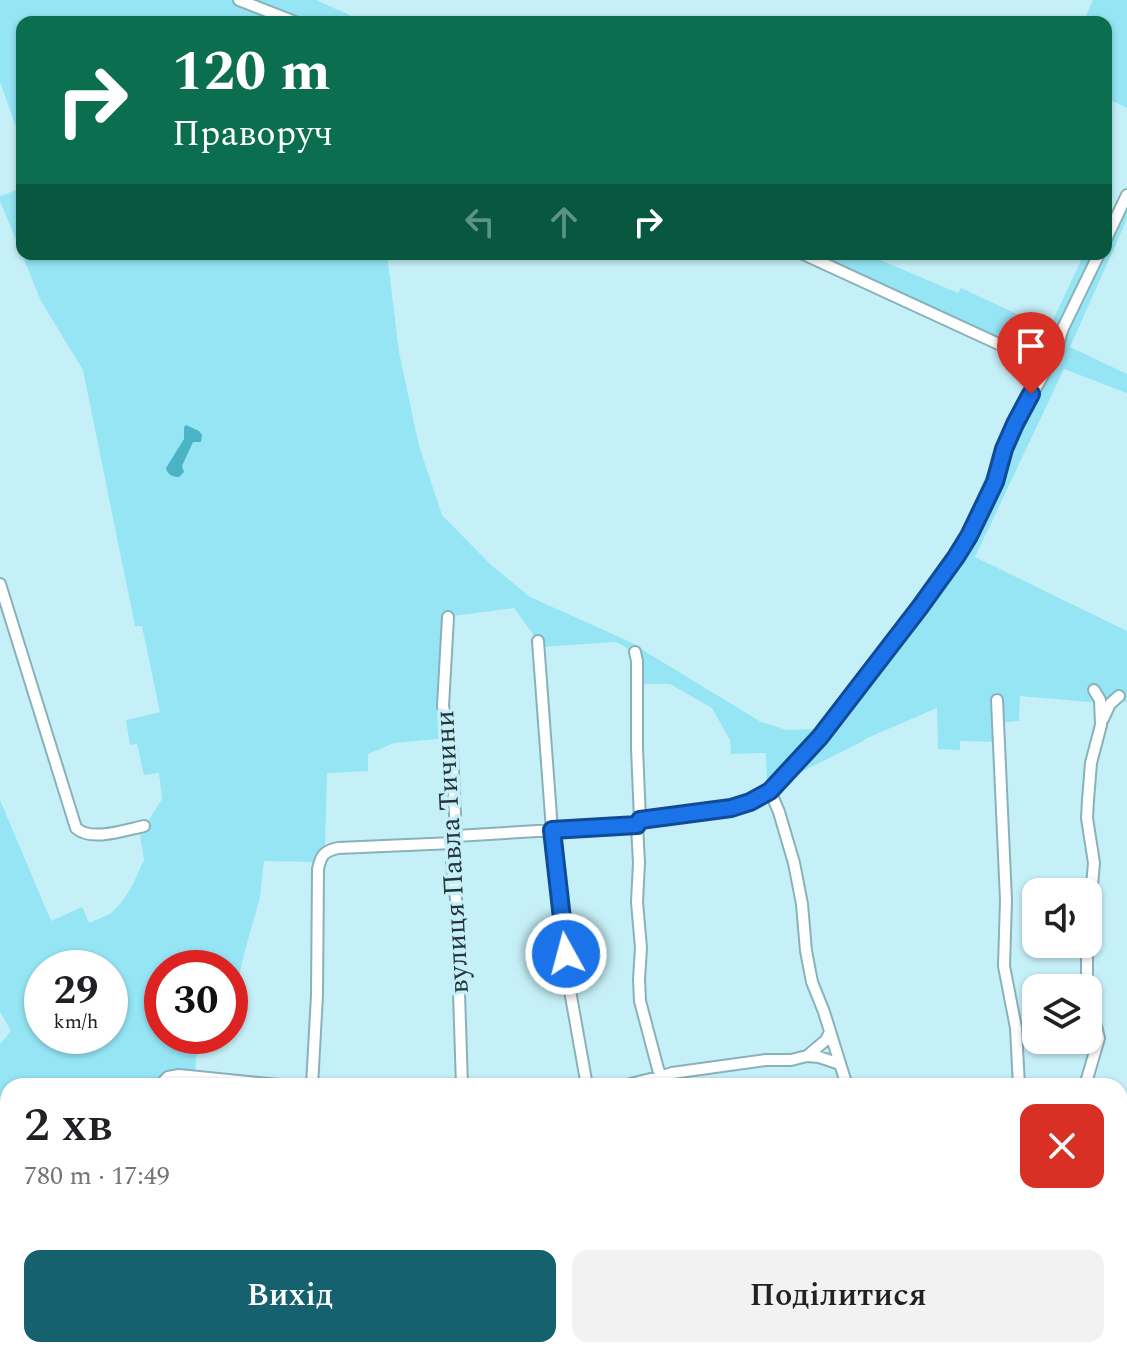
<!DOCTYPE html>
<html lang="uk">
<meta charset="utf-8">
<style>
body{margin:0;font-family:Spectral,serif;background:#f2f2f2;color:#202124;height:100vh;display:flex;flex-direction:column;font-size:30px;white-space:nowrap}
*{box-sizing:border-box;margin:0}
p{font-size:26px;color:#757577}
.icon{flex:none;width:44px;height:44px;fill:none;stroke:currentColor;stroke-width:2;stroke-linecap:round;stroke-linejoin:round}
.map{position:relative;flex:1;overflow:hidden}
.drawer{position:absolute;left:0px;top:1078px;width:1128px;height:280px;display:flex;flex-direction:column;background:#fff;border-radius:24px 24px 0 0;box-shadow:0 2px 6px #0004}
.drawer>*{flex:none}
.guide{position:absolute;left:16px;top:16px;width:1096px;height:244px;border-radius:16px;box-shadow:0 2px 6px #0004;background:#0b6e4f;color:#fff;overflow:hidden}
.fabs{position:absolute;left:1022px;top:878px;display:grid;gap:16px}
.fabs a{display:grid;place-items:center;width:80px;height:80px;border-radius:16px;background:#fff;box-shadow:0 2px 6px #0004;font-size:40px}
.speed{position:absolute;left:24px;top:950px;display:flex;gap:16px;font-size:40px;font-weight:700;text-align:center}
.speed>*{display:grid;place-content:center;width:104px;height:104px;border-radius:50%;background:#fff;box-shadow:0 2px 6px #0004;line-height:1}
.speed small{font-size:20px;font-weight:400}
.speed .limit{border:12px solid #d22;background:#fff;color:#111}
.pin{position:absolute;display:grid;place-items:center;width:68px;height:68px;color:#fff;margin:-82px -34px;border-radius:50% 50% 50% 0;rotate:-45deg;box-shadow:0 0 8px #0007}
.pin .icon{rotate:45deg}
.me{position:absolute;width:88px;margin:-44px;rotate:353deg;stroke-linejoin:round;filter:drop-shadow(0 0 6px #0008)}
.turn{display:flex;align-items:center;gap:28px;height:168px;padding:0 24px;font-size:36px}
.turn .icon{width:104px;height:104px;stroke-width:2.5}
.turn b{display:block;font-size:56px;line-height:68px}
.lanes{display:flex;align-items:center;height:76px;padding:0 24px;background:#0003;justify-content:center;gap:40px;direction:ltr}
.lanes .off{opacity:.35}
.round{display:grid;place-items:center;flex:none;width:84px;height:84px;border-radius:16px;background:#f2f2f2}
.head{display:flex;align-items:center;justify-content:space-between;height:136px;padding:0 24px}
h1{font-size:48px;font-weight:600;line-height:60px}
.action{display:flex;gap:16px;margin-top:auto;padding:16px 24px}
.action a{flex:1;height:92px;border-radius:16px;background:#16616e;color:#fff;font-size:32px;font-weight:600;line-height:92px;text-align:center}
.action a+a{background:#f2f2f2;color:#202124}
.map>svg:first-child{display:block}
.green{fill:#95e5f5;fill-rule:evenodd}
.forest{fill:#4bb3c6}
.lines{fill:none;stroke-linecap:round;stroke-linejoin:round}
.minor-casing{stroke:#89b1b9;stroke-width:14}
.minor{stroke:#fff;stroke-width:10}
.route-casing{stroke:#114b97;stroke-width:20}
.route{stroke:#1a73e8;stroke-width:14}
.labels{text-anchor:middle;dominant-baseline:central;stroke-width:7;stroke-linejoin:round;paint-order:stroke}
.street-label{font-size:28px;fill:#253539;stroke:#c6f0f8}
</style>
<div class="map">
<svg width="1127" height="1358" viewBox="0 0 1127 1358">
<rect width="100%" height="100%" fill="#c6f0f8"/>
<!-- green -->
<path class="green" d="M 0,0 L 233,0 L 290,22 L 22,22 L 22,144 L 0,82 Z
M 243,0 L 316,0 L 365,22 L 299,22 Z
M 1093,0 L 1127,0 L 1127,108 L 1106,98 L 1106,22 L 1083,22 Z
M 22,188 L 22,254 L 387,254 L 399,352 L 419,446 L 442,515 L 491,565 L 530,597 L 628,641 L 761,722 L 787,730 L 818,729 L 953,553 L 1032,366 L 1027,358 L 796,254 L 807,254 L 1020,350 L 1040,369 L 958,552 L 819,735 L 767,789 L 766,753 L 731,754 L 730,740 L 712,708 L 670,684 L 638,684 C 634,665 635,647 614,642 L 541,647 L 535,641 L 533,634 L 514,608 L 446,617 L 448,738 L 394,743 L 368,754 L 368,771 L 327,773 L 325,848 L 317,862 L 264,861 L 260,897 L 244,954 L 230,1015 L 230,968 L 162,968 L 162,1036 L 186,1036 L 185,1045 L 197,1046 L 195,1075 L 179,1073 L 157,1086 L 8,1086 L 8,1350 L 104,1350 L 107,1358 L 0,1358 L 0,1044 L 11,1031 L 0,1012 L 0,800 L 51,921 L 82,907 L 89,923 L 110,914 L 122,902 L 132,886 L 144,860 L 140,834 L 162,799 L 159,773 L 144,775 L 137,744 L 130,745 L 126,720 L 160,712 L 142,626 L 135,626 L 83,370 L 41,301 L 0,201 L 0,196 ZM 42,968 L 110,968 L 110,1036 L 42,1036 Z
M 1127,202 L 1127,219 L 1070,347 L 1127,374 L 1127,393 L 1064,369 L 975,557 L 1127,631 L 1127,702 L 1117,701 L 1112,704 L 1020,696 L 1019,721 L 997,723 L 998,742 L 960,741 L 960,750 L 938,749 L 937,708 L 865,739 L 863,741 L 781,782 L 958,558 L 1005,449 L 1063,338 L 1102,254 L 1106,254 L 1106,245 Z
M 815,254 L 866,254 L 958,293 L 961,288 L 1049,329 L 1084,254 L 1096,254 L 1048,362 L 1043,363 L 1025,349 Z"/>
<!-- forest -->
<path class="forest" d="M 186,425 L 199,431 L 202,435 L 201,442 L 193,442 L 182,466 L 184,472 L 179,477 C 172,477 167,474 166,468 L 184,439 L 184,427 Z"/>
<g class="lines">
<defs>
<path id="minor" d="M 239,0 L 295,22
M 1106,239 L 1127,195
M 803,254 L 1040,363 L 1043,375
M 0,584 L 76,828 C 91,842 125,830 144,826
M 448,617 L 443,706 L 452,753 L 456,836 C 448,854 454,880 456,899 L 462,1086
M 538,641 L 552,830 L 569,985 L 587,1086
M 635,652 L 637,661 L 637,748 L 640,820 L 637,825 L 639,863 L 637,902 L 641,948 L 639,979 L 640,1001 L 658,1069 L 665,1086
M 997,700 L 1006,900 L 1004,966 L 1016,1028 L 1019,1086
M 1103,719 L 1110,704 L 1119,696
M 770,791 L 779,812 L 794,863 L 802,904 L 806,951 L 812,982 L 824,1012 L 847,1086
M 640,820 L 731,808 L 750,802 L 770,791 L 820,737 L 940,581 L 969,536 L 995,482 L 1004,449 L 1015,424 L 1054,356 L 1063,328 L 1099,254
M 456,836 L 637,825
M 1088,929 L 1094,863 L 1087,818 L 1088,800 L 1091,763 L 1101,725 L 1100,700 L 1094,690
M 1087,944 L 1087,988
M 807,1056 L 826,1040 L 830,1032
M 159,1086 L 168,1077 L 179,1075 L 288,1086
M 312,1086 L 317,995 L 318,869 C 321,855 324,851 338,848 L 453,843
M 625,1086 C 641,1080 657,1079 672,1073 L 766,1060 L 791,1060 L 807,1056 L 819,1057 L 840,1064
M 1085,1086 L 1099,1038 L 1088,996
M 1120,1180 L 1127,1176
M 1120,1189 L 1127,1196
M 103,1350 L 105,1358
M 326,1350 L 327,1358
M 476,1350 L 478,1358
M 632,1350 L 633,1358
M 858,1350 L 867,1358
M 884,1358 L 888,1350
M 979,1358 L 984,1350"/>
</defs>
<!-- minor casing -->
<use href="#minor" class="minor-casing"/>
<!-- minor -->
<use href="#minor" class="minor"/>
</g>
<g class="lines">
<defs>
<path id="route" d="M 566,954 L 552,830 L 637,825 L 640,820 L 731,808 L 750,802 L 770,791 L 820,737 L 920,607 L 956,557 L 969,536 L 995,482 L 1004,449 L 1015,424 L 1031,394"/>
</defs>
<!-- route casing -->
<use href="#route" class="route-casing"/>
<!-- route -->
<use href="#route" class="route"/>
</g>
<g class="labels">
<!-- street labels -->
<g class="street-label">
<text transform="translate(452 852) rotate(-93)">вулиця Павла Тичини</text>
</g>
</g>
</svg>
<div class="fabs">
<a><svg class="icon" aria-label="sound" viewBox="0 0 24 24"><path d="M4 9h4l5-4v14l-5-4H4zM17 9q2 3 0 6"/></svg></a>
<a><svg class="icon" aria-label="layers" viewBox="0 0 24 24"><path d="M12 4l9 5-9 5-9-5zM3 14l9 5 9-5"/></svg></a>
</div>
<div class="speed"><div>29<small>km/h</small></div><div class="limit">30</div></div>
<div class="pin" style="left:1031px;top:394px;background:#d93025"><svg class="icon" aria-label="arrive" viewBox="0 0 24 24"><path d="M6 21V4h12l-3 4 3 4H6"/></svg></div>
<svg class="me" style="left:566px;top:954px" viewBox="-20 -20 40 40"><circle r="17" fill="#1a73e8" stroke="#fff" stroke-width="3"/><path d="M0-11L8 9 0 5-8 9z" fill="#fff"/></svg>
<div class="guide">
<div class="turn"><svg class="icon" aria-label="right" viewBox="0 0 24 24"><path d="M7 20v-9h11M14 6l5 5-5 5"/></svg><div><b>120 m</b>Праворуч</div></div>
<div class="lanes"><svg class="icon off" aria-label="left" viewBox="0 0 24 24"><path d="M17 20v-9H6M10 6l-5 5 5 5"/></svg><svg class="icon off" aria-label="ahead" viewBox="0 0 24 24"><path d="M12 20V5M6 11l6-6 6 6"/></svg><svg class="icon" aria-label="right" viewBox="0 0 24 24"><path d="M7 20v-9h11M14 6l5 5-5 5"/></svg></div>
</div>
<section class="drawer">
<div class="head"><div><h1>2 хв</h1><p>780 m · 17:49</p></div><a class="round" style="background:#d93025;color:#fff"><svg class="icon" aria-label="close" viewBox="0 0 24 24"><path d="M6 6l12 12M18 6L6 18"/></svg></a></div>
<div class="action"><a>Вихід</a><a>Поділитися</a></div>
</section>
</div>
